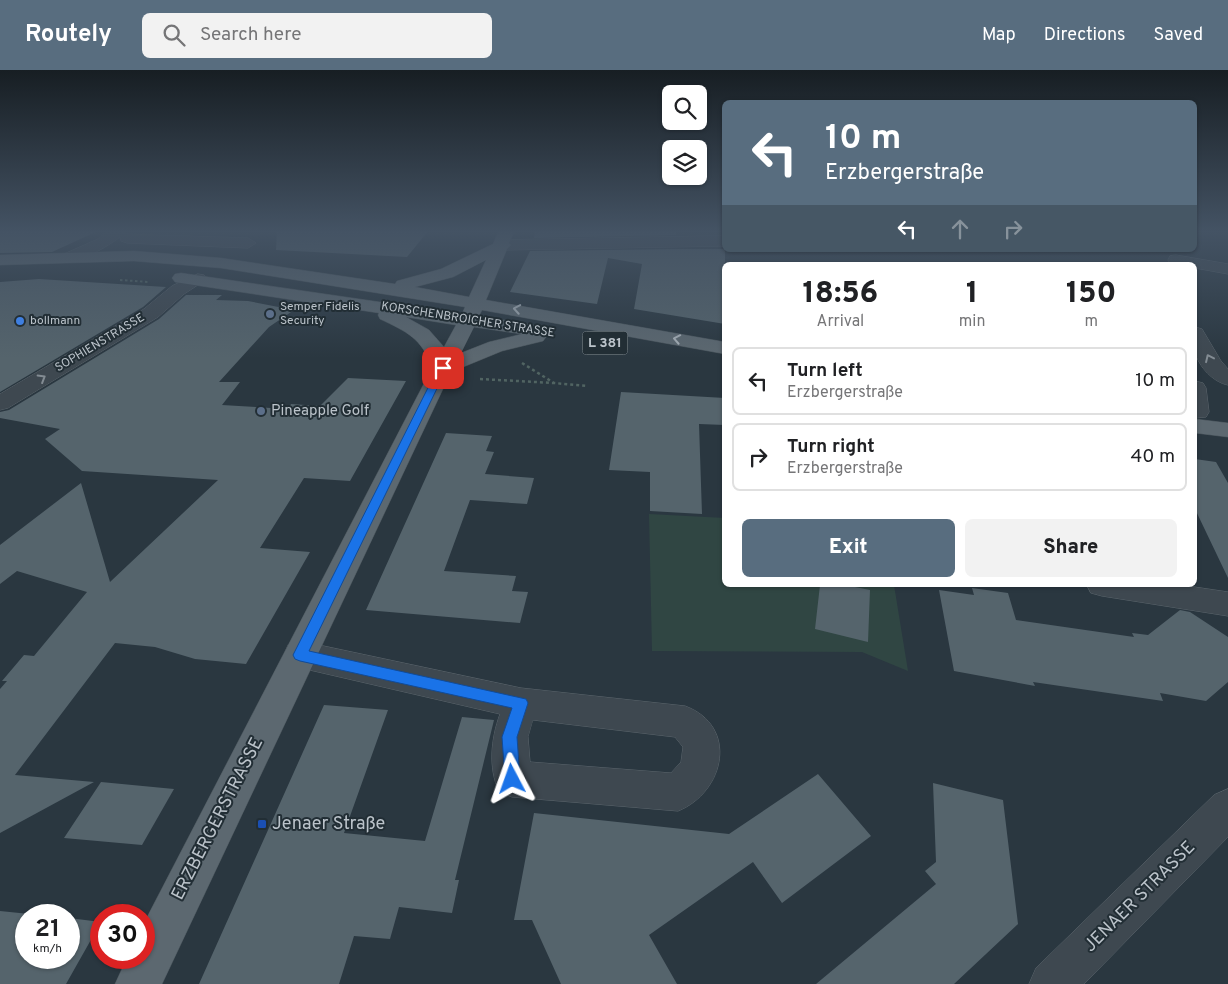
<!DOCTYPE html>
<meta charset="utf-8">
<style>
body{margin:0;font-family:Overpass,sans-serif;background:#f2f2f2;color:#202124;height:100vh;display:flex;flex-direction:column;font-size:19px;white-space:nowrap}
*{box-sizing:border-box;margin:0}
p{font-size:16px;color:#757577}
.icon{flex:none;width:28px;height:28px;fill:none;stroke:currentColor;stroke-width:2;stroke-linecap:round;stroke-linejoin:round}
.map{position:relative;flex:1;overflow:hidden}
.sheet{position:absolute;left:722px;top:192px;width:475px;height:325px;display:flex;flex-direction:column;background:#fff;border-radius:8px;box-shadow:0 1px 4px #0004}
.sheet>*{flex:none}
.guide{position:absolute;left:722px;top:30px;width:475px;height:152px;border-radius:8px;box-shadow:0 1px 4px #0004;background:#586d7f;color:#fff;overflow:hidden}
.fabs{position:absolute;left:662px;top:15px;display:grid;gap:10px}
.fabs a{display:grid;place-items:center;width:45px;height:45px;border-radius:8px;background:#fff;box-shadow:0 1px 4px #0004;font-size:25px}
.speed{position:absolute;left:15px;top:834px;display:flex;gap:10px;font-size:25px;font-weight:700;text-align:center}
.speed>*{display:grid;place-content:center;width:65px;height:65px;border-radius:50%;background:#fff;box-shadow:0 1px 4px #0004;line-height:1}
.speed small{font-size:12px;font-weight:400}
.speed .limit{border:8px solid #d22;background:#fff;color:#111}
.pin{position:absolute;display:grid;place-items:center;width:42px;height:42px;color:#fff;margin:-21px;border-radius:10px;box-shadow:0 2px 8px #0006}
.me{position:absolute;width:55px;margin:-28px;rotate:356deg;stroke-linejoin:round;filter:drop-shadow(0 0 4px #0008)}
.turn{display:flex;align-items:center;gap:18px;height:105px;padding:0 20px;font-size:22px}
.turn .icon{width:65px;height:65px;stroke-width:2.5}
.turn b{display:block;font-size:35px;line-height:42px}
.lanes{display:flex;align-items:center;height:48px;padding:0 20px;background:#0003;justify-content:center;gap:25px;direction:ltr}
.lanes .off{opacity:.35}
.eta{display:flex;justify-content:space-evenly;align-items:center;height:85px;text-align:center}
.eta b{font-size:30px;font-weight:800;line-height:35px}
.button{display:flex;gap:10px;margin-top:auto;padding:10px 20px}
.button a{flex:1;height:58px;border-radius:8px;background:#586d7f;color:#fff;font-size:20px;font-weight:800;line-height:58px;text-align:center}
.button a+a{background:#f2f2f2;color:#202124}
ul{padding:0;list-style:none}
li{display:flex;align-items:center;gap:15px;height:68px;margin:0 10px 8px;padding:0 10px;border:2px solid #e0e0e0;border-radius:8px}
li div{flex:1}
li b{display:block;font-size:19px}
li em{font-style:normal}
header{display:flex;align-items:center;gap:30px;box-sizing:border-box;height:70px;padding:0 25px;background:#586d7f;color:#fff}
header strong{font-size:24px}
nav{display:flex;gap:28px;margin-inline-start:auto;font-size:18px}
.search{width:350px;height:45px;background:#f2f2f2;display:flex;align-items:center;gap:12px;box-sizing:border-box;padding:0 18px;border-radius:8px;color:#757577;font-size:19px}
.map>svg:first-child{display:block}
.green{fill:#304643}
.building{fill:#55646c}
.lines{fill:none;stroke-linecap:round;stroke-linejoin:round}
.minor-casing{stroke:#5c666d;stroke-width:1}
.major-casing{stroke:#475259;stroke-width:1}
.path-far1{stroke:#516462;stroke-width:2;stroke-dasharray:2.5 2.5;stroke-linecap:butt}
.path{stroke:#516462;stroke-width:2.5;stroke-dasharray:3 3;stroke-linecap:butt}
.minor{fill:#3e4850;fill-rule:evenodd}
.major{fill:#5c6870;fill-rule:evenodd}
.oneway{stroke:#a8b1b8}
.oneway2{stroke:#838c93}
.route{fill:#1a73e8;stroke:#114b97}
.service-dot{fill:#5c6f8a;stroke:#222e35;stroke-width:2}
.shop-dot{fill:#3f7fe0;stroke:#222e35;stroke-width:2}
.transit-dot{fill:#1a4fb4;stroke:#222e35;stroke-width:2}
.labels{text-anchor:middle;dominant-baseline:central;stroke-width:4;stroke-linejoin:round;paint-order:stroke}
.far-poi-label{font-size:12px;fill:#bbc3ca;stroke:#222e35;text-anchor:start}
.far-street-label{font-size:12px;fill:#bbc3ca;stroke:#222e35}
.shield{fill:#222e35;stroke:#8d969d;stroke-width:1}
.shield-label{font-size:14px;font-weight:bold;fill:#bbc3ca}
.poi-label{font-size:15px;fill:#bbc3ca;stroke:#222e35;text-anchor:start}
.near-street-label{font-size:18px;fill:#bbc3ca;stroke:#222e35}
.near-poi-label{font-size:18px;fill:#bbc3ca;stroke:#222e35;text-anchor:start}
</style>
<header>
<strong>Routely</strong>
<div class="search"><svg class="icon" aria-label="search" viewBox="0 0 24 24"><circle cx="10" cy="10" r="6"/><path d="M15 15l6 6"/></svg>Search here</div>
<nav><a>Map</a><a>Directions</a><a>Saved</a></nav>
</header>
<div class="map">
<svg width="1228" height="914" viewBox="0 0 1228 914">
<rect width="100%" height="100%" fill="#2a3740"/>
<!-- green -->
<path class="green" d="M 649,444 L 725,448 L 725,515 L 894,515 L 908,601 L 862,582 L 652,581 Z"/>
<!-- building -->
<path class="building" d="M 0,160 L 100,160 L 52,182 L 0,183 Z
M 277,160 L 429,160 L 407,187 L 276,180 Z
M 535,160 L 676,160 L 676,165 L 534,168 Z
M 677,179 L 725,179 L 725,254 L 634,239 L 642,194 L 608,188 L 597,234 L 510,222 L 530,181 Z
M 39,209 L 166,217 L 143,237 L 0,322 L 0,212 Z
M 186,225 L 222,225 L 216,230 L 248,231 L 294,240 L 269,257 L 219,312 L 240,312 L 222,335 L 288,339 L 291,334 L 320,336 L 348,308 L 406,311 L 350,411 L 304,408 L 260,478 L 310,482 L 246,594 L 195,589 L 155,577 L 115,573 L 15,705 L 94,712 L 0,763 L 0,619 L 7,611 L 2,611 L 24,585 L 34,586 L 87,522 L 17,501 L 0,514 L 0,475 L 81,413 L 110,512 L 218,410 L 82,401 L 45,369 L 60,359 L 0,348 L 0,342 L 9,340 L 159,249 Z
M 621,322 L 725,328 L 725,355 L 699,354 L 702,444 L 650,441 L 650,402 L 609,400 Z
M 446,363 L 492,366 L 486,381 L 494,382 L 485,404 L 534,408 L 527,434 L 470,430 L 444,501 L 516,506 L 512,521 L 528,522 L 520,553 L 366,540 Z
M 1195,389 L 1216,392 L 1228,413 L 1228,508 L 1195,439 Z
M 820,515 L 845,515 L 870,520 L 868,572 L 815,559 Z
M 972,518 L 1008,523 L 1016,550 L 1134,567 L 1132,563 L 1148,565 L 1180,540 L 1190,542 L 1228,567 L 1228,612 L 1206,631 L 1160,623 L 1163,631 L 1033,612 L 1035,616 L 954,601 L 939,520 L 974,525 Z
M 324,635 L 388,640 L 344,763 L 425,771 L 462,647 L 494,650 L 455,810 L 459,810 L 452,843 L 399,837 L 390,869 L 354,866 L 339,914 L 199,914 Z
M 818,704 L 871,766 L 782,833 L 753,792 L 649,865 L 677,914 L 561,914 L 532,850 L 514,850 L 534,743 L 729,764 Z
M 101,712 L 174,719 L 142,775 L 64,768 Z
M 933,713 L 1003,730 L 1018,854 L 954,914 L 816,914 L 936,814 L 925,801 L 936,792 Z
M 0,841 L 39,845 L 26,845 L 26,888 L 69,888 L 69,848 L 101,852 L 66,914 L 0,914 Z"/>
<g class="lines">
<defs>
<path id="minor" d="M 109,160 L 127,160 L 123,164 L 248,168 L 256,173 L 248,178 L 127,173 L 121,171 L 120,167 C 108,176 79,194 64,190 L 62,187 L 64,184 L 98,169 Z
M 725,166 L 725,176 L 503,180 L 495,175 L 503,170 Z
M 1176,185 L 1228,194 L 1228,204 L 1195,198 L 1195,195 L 1170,194 L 1168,190 L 1170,186 Z
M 198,204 L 204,205 L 207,209 L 184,224 L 158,247 L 8,338 L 0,340 L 0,324 L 144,239 L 172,216 Z
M 1195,257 L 1202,259 L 1221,291 L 1228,299 L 1228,315 C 1213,312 1199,297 1195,282 C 1193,274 1195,265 1195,257 Z
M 1195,311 L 1203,313 L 1206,318 L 1209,342 L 1206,347 L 1195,348 Z
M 1087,515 L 1181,515 L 1228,522 L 1228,546 L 1102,526 L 1091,523 Z
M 300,571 L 521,618 L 685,636 C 739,656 725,722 678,741 L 512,727 L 499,722 C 488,697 491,669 500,644 L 288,595 L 284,585 L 288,575 ZM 533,650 L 675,667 L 683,677 L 681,692 L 671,703 L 530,692 L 528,667 Z
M 1228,719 L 1228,767 L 1084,914 L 1029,914 L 1036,898 L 1214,725 Z"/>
<path id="major" d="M 499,160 L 515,160 L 509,173 L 511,175 L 507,179 L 486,230 L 725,272 L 725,284 L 482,240 L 479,246 L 539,256 L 542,260 L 540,262 L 546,267 L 543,271 L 502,281 L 451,302 L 162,914 L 115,914 L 127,888 L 144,888 L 144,853 L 432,298 C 422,268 407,262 380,249 L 378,245 L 379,243 L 181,213 L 175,212 L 172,208 L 175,204 L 181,203 L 462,244 L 465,237 L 221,198 L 134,191 L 0,195 L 0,185 L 134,181 L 221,188 L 395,214 L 397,211 L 441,199 L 493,174 ZM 486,190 L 469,227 L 415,217 L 453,207 ZM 406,247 L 456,255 L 444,277 L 429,260 ZM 474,257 L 522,264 L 489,272 L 461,283 Z
M 1195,349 L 1228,353 L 1228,367 L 1195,363 Z"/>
</defs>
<!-- minor casing -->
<use href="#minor" class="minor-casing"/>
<!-- major casing -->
<use href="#major" class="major-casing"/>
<!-- path-far1 -->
<path class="path-far1" d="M 120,210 L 149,212"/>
<!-- path -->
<path class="path" d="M 522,293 L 554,313 L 588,316
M 480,309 L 554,313"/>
<!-- minor -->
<use href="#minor" class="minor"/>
<!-- major -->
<use href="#major" class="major"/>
</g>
<!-- one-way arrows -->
<defs><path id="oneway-chevron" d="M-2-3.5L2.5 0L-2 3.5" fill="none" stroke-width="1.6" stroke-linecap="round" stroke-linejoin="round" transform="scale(1.25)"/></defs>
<g class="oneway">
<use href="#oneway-chevron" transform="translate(517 239) rotate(-170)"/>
<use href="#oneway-chevron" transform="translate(677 269) rotate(-169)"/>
</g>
<g class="oneway2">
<use href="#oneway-chevron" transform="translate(1209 288) rotate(-115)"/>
<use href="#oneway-chevron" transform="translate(42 308) rotate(-31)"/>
</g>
<!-- sky -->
<linearGradient id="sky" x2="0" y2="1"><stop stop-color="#171e23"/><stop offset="0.56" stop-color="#445364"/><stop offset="1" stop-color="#445364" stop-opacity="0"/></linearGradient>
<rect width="1228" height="288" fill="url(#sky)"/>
<!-- route -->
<path class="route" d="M 443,295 L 447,298 L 309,581 L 526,629 L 528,633 L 517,667 L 520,709 L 518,715 L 512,717 L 507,715 L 505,709 L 502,667 L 512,638 L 300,591 L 295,589 L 293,585 L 438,298 Z"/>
<!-- markers -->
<g class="service-dot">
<circle cx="270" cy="244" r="5"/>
<circle cx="261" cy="341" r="5"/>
</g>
<circle class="shop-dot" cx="20" cy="251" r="5"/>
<rect class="transit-dot" x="257" y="749" width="10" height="10" rx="2.5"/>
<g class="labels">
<!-- far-poi labels -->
<g class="far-poi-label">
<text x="280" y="237">Semper Fidelis<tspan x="280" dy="14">Security</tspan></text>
<text x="30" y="251">bollmann</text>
</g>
<!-- far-street labels -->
<g class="far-street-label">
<text transform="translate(468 250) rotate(9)">KORSCHENBROICHER STRASSE</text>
<text transform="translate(100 273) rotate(-31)">SOPHIENSTRASSE</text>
</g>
<!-- shield labels -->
<rect class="shield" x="582.5" y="261.5" width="45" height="23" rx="4"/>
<g class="shield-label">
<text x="605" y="273">L 381</text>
</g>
<!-- poi labels -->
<g class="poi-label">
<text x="271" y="341">Pineapple Golf</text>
</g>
<!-- near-street labels -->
<g class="near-street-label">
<text transform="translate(218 749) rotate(-63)">ERZBERGERSTRASSE</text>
<text transform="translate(1140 827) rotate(-45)">JENAER STRASSE</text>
</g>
<!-- near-poi labels -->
<g class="near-poi-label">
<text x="272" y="754">Jenaer Straße</text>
</g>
</g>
</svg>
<div class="fabs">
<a><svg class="icon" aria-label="search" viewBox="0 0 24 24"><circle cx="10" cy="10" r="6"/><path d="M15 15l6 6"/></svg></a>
<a><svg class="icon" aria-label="layers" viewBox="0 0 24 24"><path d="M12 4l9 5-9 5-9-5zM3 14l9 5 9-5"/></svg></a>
</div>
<div class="speed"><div>21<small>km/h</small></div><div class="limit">30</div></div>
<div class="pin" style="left:443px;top:298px;background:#d93025"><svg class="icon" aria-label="arrive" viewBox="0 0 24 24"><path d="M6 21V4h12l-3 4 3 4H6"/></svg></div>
<svg class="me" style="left:512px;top:709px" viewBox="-20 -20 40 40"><path d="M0-17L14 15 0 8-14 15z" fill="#1a73e8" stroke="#fff" stroke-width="4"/></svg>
<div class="guide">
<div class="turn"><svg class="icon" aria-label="left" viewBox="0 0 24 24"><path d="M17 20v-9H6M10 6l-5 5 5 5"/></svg><div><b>10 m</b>Erzbergerstraße</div></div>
<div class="lanes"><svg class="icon" aria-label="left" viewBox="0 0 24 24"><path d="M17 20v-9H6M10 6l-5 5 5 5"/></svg><svg class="icon off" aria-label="ahead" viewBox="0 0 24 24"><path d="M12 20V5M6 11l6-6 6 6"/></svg><svg class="icon off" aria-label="right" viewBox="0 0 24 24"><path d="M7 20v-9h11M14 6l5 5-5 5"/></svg></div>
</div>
<section class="sheet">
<div class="eta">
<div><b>18:56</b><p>Arrival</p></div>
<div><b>1</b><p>min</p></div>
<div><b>150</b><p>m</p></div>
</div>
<ul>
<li><svg class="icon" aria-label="left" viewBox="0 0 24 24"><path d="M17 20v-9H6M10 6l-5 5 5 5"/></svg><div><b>Turn left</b><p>Erzbergerstraße</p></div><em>10 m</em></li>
<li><svg class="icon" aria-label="right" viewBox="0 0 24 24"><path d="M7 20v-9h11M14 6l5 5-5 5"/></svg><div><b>Turn right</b><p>Erzbergerstraße</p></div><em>40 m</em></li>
</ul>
<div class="button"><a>Exit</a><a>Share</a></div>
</section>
</div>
